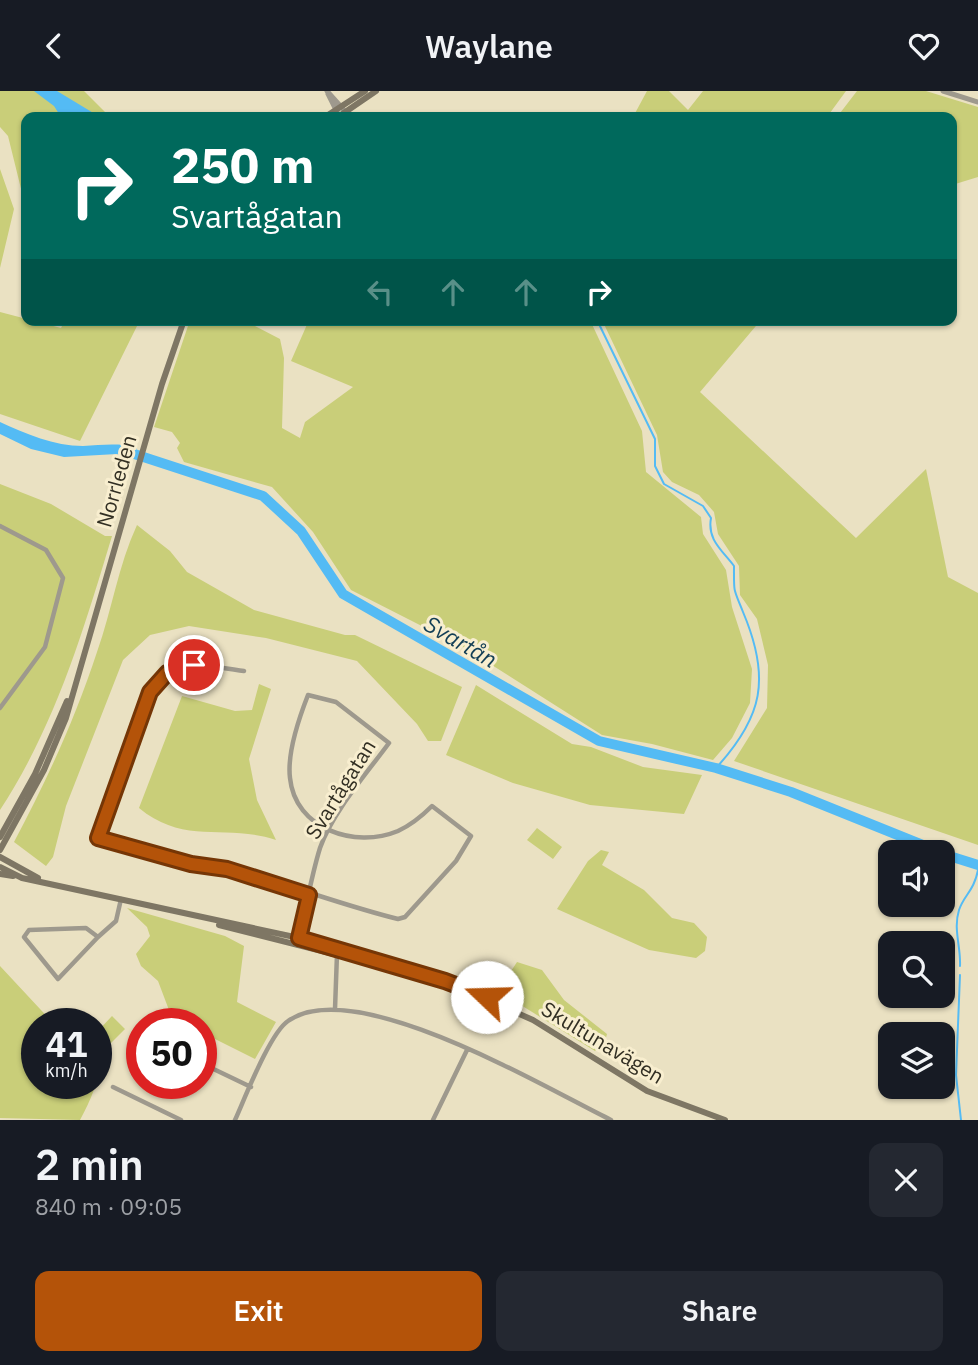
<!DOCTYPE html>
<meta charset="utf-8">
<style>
body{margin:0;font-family:"IBM Plex Sans",sans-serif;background:#242831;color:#f1f3f6;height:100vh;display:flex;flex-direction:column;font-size:26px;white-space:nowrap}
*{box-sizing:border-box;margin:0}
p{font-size:23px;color:#9ea1a6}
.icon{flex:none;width:38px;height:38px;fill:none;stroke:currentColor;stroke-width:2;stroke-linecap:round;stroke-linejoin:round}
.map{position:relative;height:1029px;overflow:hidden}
.sheet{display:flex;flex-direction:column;background:#171b24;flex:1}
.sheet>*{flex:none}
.hud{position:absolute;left:21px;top:21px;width:936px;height:214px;border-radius:14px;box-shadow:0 2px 5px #0004;background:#00695c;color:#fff;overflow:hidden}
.controls{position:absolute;left:878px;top:749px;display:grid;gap:14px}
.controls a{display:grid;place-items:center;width:77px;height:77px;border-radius:14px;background:#171b24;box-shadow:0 2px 5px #0004;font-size:35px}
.speed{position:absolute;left:21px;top:917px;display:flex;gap:14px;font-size:35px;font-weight:700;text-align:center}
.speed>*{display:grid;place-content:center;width:91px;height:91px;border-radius:50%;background:#171b24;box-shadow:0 2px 5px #0004;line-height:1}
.speed small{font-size:18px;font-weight:400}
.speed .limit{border:10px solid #d22;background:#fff;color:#111}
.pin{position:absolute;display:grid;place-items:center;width:60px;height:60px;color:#fff;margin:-30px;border:4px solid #fff;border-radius:50%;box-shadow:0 2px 7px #0007}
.me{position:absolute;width:77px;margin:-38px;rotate:291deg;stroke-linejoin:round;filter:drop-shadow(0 0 5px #0008)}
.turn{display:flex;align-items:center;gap:24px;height:147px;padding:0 35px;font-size:32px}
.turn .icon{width:91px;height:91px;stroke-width:2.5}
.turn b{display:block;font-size:49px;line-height:60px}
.lanes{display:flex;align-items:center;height:66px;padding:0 35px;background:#0003;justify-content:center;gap:35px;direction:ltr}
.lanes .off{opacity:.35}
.round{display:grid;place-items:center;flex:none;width:74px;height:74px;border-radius:14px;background:#242831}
.head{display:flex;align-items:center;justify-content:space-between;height:119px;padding:0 35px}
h1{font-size:42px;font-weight:600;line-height:52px}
.cta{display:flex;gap:14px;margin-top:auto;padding:14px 35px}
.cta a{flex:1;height:80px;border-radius:14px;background:#b45309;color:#fff;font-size:28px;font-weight:600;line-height:80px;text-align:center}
.cta a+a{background:#242831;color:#f1f3f6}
header{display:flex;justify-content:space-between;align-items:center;height:91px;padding:0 35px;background:#171b24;font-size:32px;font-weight:600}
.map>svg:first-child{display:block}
.green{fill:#c9ce79}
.water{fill:#54bbf4}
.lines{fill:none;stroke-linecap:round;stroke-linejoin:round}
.stream{stroke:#54bbf4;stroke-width:2}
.river{stroke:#54bbf4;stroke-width:10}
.minor{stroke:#9e998d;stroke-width:4.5}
.tertiary{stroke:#9e998d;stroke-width:5}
.secondary{stroke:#7e7664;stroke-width:6}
.route-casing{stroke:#753606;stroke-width:18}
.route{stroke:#b45309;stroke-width:12}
.labels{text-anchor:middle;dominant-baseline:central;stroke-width:6;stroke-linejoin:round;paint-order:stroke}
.street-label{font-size:21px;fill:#322f23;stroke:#f8eecf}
.water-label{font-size:23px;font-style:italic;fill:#123e55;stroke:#f8eecf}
</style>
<header><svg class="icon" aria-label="back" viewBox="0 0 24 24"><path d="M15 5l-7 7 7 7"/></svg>Waylane<svg class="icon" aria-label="heart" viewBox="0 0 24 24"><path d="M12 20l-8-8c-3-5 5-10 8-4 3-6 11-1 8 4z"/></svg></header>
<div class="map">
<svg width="978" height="1029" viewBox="0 0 978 1029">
<rect width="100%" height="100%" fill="#eae1c2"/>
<!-- green -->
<path class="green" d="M 0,0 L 84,0 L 110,26 L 26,26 L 26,118 L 8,45 L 0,36 Z
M 647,0 L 669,0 L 688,19 L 703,0 L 846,0 L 827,26 L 633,26 Z
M 857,0 L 926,0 L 978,16 L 978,86 L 952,94 L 952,26 L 837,26 Z
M 0,78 L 14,118 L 0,177 Z
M 0,221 L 61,237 L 65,229 L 140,229 L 80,350 L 0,323 Z
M 190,229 L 255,229 L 253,234 L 280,248 L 284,267 L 282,337 L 300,347 L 305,331 L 353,296 L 291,270 L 309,229 L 590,229 L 642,340 L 646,381 L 701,426 L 703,443 L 726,479 L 732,516 L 752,578 L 750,612 L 732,647 L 713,669 L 652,653 L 602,644 L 465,557 L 351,499 L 313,441 L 272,396 L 184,371 L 177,357 L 180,352 L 172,341 L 154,336 Z
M 602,229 L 761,229 L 700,301 L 856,447 L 926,378 L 948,486 L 978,502 L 978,754 L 734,670 L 767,617 L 768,574 L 757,528 L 740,504 L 739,475 L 718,443 L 714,421 L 699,404 L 672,391 L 663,381 L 657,344 Z
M 0,393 L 51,413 L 105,445 L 112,445 C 83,541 55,635 0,719 Z
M 137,434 L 170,460 L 187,481 L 254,519 L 345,544 L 355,544 L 462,596 L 441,650 L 428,650 L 417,633 L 357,570 L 266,547 L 189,535 L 150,544 L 123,569 L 66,715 L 53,766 L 46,775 L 14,751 C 47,689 75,628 97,561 C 112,519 118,475 137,434 Z
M 259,593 L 271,598 L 249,668 L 257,709 L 276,749 C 225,732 185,755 139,717 L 182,605 L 235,620 L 252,619 Z
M 476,594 L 572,653 L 591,656 L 643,676 L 702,684 L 684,723 L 590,714 L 513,692 L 446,664 Z
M 537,737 L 562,756 L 553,768 L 527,749 Z
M 601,759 L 609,761 L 602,774 L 644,799 L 672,827 L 694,832 L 707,846 L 705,860 L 696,867 L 649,859 L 557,818 L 588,770 Z
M 127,817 L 225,845 L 244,855 L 237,911 L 276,931 L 255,968 L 201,941 L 201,933 L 184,933 L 172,927 L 158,890 L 141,875 L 136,863 L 150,845 L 147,836 Z
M 517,871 L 542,879 L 564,909 L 607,943 L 605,950 L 595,960 L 516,911 L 496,903 Z
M 0,875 L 54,933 L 37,933 L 37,992 L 96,992 L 96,964 L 102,968 C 98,991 91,1009 80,1029 L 0,1027 Z
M 112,925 L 125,938 L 103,960 L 96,954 L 96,942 Z"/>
<!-- water -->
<path class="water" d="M 34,0 L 57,0 L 100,26 L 86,26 L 78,21 L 71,26 L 61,26 L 54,15 Z
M 0,331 C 26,343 54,355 83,355 C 102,354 117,352 137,356 L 133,368 L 117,363 L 64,366 L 31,358 L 0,343 Z"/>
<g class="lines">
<!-- stream -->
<path class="stream" d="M 597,229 L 655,348 L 655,375 L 664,393 L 703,415 L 711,427 C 707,449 722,459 734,475 C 734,503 733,496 743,521 C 771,587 763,626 716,677
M 960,875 C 961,856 953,838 959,819 C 964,804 974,800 978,779
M 960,884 L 956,984 L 961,1029"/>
<!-- river -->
<path class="river" d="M 122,359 L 263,405 L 301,440 L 343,503 L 599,650 L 716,677 L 791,701 L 940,761
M 943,763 L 978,774"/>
<!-- minor -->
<path class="minor" d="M 0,435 L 46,459 L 63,487 L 45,556 L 0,617
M 244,580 C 210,575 181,567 155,593 L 110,707 L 98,747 C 132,766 191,769 228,778 C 286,792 341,814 398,828 L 405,826 L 456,770 L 471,745 L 432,715 C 422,725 411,734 398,740 C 355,758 295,738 290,687 C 287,663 299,627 308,604 L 336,611 L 389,652 C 367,682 332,722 320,757 C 311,786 306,817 299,847 L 297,854
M 98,846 L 58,888 L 24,846 L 29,839 L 86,837 L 98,846 L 116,830 L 121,808
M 335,918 L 337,863
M 201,972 L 251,996
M 113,996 L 181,1029
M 235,1029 C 245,1007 270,942 288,930 C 355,883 545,997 611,1029
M 433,1029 L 467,959"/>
<!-- tertiary -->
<path class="tertiary" d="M 327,0 L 343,18
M 943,0 L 978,11
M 328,3 L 339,25"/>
<!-- secondary -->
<path class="secondary" d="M 325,26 L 365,0
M 338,26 L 376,0
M 0,746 L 35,683 L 67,610
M 0,759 L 44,679 L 66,627 L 162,293 L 184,229
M 0,766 L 38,787
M 0,776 L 22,787 L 299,847 L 445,890 L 533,929 L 647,1000 L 725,1029
M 0,783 L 13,785
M 219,834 L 389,877"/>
</g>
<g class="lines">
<defs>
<path id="route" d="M 194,574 L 167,582 L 150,601 L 98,747 L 191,773 L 227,778 L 309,804 L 299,847 L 445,890 L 487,906"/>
</defs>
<!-- route casing -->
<use href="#route" class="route-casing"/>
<!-- route -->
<use href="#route" class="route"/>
</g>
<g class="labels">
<!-- street labels -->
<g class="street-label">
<text transform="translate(116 390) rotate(-74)">Norrleden</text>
<text transform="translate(340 698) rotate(-58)">Svartågatan</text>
<text transform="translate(603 951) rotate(31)">Skultunavägen</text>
</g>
<!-- water labels -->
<g class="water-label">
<text transform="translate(461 550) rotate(30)">Svartån</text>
</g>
</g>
</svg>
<div class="controls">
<a><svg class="icon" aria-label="sound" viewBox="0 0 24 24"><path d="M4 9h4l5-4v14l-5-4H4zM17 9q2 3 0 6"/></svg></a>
<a><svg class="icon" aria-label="search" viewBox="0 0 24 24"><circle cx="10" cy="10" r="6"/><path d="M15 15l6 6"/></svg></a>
<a><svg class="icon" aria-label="layers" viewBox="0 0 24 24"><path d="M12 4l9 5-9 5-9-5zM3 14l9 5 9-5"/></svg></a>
</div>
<div class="speed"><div>41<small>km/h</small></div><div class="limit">50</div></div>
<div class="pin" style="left:194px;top:574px;background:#d93025"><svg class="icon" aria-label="arrive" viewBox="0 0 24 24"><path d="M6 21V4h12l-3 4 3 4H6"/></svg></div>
<svg class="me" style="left:487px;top:906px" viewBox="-20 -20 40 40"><circle r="19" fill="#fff"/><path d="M0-13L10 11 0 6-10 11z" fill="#b45309"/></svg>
<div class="hud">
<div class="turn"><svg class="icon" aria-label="right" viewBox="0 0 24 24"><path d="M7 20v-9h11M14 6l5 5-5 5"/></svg><div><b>250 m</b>Svartågatan</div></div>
<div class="lanes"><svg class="icon off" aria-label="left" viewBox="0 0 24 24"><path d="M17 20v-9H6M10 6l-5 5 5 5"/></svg><svg class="icon off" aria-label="ahead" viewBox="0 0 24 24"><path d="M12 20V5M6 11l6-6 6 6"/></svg><svg class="icon off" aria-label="ahead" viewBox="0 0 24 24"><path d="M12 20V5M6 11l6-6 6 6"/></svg><svg class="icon" aria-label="right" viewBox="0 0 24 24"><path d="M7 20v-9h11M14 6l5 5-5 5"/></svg></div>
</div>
</div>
<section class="sheet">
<div class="head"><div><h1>2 min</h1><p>840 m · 09:05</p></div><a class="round"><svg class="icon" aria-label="close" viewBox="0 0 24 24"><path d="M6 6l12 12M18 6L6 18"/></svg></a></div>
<div class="cta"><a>Exit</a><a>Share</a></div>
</section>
